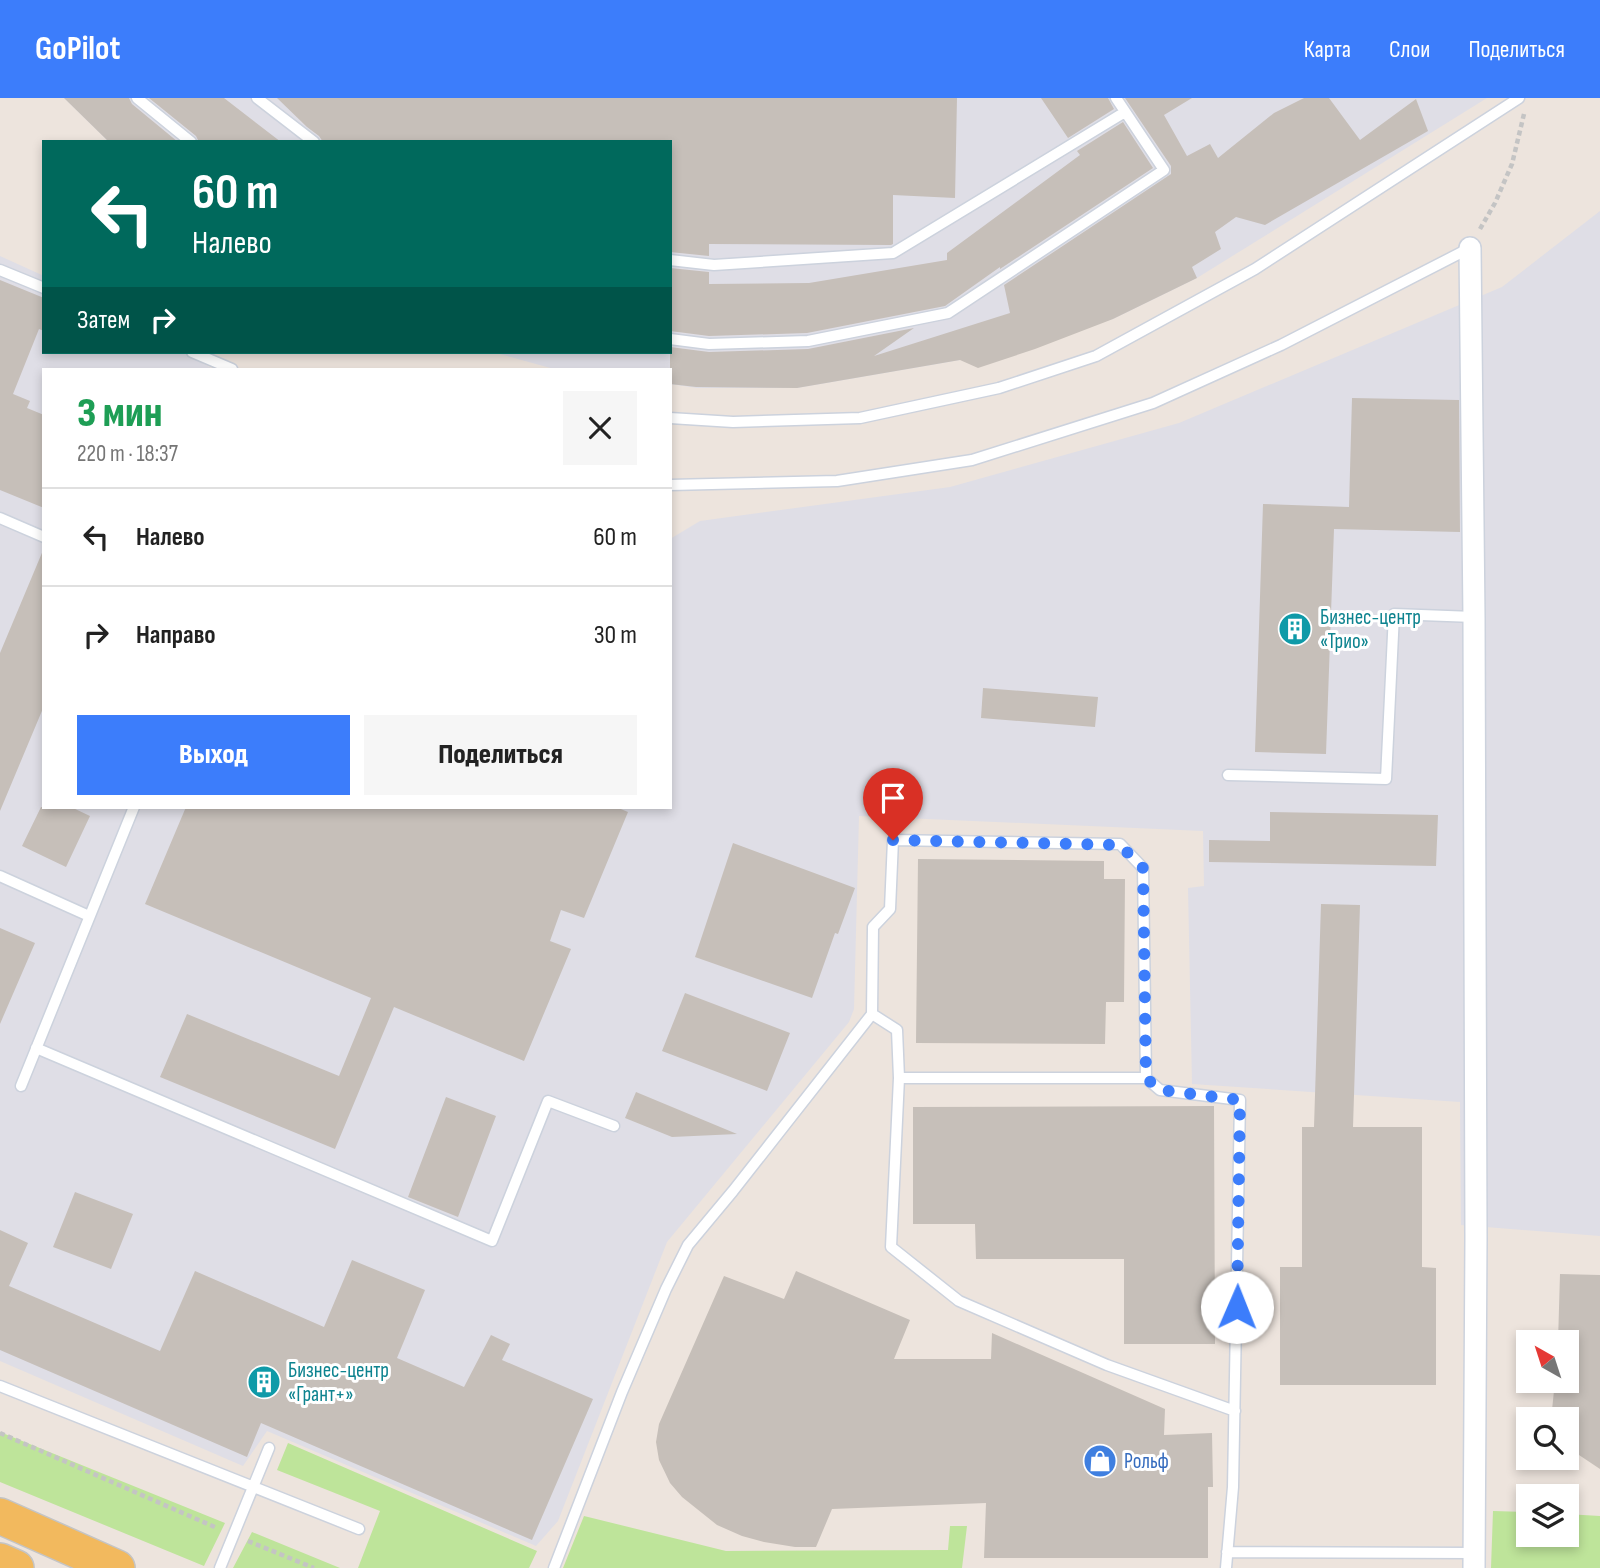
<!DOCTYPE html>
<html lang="ru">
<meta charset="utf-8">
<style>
body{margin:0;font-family:"Sofia Sans Condensed",sans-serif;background:#f6f6f6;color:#222;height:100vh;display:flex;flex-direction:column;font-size:26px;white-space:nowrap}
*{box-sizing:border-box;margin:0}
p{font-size:23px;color:#767676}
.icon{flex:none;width:38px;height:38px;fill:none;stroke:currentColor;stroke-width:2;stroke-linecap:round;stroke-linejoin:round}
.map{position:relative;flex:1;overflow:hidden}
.side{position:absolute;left:42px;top:270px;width:630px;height:441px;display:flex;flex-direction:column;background:#fff;border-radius:0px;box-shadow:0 4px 10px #0003}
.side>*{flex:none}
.top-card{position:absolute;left:42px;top:42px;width:630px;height:214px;border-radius:0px;box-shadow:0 4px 10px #0003;background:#00695c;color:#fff;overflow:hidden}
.needle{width:46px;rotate:321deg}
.buttons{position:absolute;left:1516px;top:1232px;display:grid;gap:14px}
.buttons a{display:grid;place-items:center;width:63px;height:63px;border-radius:0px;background:#fff;box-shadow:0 4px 10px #0003;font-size:35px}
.pin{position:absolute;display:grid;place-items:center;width:60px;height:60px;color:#fff;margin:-72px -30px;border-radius:50% 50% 50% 0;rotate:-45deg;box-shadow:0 0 7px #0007}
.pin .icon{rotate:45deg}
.me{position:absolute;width:77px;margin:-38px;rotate:1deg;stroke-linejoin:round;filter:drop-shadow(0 0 5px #0008)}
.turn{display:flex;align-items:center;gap:24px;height:147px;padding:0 35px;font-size:32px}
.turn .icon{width:91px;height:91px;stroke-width:2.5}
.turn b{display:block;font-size:49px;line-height:60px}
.then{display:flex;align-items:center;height:66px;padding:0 35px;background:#0003;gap:14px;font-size:26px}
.round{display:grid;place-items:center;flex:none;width:74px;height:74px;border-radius:0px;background:#f6f6f6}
.head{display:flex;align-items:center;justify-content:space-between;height:119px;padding:0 35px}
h1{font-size:42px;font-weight:800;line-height:52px;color:#1e9e55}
.primary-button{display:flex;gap:14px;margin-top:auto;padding:14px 35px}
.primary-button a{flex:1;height:80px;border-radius:0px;background:#3c7dfb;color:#fff;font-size:28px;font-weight:800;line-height:80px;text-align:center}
.primary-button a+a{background:#f6f6f6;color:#222}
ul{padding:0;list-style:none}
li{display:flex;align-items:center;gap:21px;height:98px;padding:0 35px;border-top:2px solid #e0e0e0}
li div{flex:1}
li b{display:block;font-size:26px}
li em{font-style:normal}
header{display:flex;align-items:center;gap:42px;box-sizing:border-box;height:98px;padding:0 35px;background:#3c7dfb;color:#fff}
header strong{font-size:33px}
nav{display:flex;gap:38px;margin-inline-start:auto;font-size:24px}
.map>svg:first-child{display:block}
.industrial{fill:#dfdee6}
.green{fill:#bee49a}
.building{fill:#c6bfb9}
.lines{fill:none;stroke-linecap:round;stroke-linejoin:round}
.lane-casing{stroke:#ccd2dd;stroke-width:13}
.street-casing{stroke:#ccd2dd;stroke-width:24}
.primary-casing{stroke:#c4c4c4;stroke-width:38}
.path{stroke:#c4c4c4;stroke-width:4.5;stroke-dasharray:5 3.5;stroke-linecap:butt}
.lane{stroke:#fff;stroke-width:10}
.street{stroke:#fff;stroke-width:21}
.primary{stroke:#f2b95e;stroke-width:35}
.route{stroke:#3c7dfb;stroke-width:12;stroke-dasharray:0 21.6}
.labels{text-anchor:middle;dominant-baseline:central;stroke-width:6;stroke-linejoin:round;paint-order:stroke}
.culture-label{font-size:21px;fill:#0d838f;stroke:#fff;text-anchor:start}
.shop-label{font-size:21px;fill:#366cbe;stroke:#fff;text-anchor:start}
</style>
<header>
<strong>GoPilot</strong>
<nav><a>Карта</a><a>Слои</a><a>Поделиться</a></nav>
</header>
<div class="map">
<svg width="1600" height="1470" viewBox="0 0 1600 1470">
<rect width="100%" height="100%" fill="#ede4dd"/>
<!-- industrial -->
<path class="industrial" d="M 64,0 L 1487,0 L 1197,180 L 1113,221 L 960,262 L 797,290 L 697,290 L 670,286 L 670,271 L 554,271 L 493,254 L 670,254 L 670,44 L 109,44 Z
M 1600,113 L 1600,1138 L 1461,1127 L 1460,1004 L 1192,986 L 1188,790 L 1204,788 L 1203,733 L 859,718 L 854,911 L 849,924 L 667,1144 L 558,1423 L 536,1448 L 267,1333 L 243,1368 L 0,1263 L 0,158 L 44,178 L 44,254 L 182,254 L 213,271 L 44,271 L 44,709 L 670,709 L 670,441 L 700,423 L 950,389 L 1179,325 L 1502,189 Z"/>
<!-- green -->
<path class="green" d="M 0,1334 L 225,1425 L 204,1468 L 0,1384 Z
M 288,1345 L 537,1453 L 529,1470 L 358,1470 L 380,1413 L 277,1372 Z
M 1493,1413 L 1528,1414 L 1528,1437 L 1566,1437 L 1566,1416 L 1600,1418 L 1600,1470 L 1491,1470 Z
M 584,1418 L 726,1453 L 948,1452 L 950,1428 L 967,1428 L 962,1470 L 563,1470 Z
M 252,1434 L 340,1470 L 233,1470 Z"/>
<!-- building -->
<path class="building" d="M 64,0 L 129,0 L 132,6 L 178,44 L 109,44 Z
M 149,0 L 224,0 L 281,44 L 199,44 L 196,38 Z
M 277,0 L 957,0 L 955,100 L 893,97 L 893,146 L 891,147 L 709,146 L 709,158 L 670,154 L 670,44 L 323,44 L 319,38 L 307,29 Z
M 1041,0 L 1108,0 L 1114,11 L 1068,40 Z
M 1125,0 L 1192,0 L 1164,17 L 1187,58 L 1210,46 L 1218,60 L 1274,15 L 1304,0 L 1329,0 L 1360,42 L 1416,1 L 1428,33 L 1265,127 L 1236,119 L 1215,134 L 1221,151 L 1192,169 L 1197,180 L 1113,221 L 1035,251 L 978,270 L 960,262 L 797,290 L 696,289 L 670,286 L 670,249 L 709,254 L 808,251 L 914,230 L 874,258 L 1010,215 L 1004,187 L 1171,76 L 1171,68 Z
M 1123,24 L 1153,70 L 1000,171 L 1000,169 L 945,208 L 807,235 L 709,238 L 670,233 L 670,170 L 709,174 L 709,186 L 809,185 L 947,162 L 947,155 L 1080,57 L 1077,53 Z
M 0,182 L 44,200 L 44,233 L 39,231 L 13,296 L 30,303 L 27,310 L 44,317 L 44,410 L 0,392 Z
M 1352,300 L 1459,302 L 1460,434 L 1334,431 L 1326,656 L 1255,654 L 1263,406 L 1349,409 Z
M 44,450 L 44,608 L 0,713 L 0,555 Z
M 983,590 L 1098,599 L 1095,629 L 981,620 Z
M 41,709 L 71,709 L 90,718 L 66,769 L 22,748 Z
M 186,709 L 616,709 L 628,714 L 584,820 L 561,812 L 550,843 L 571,851 L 524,963 L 394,909 L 335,1051 L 160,979 L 187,916 L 339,978 L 371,900 L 145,806 Z
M 1270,714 L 1438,717 L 1436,768 L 1209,764 L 1209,742 L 1270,743 Z
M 733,745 L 855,790 L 838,836 L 835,835 L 812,900 L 695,859 Z
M 918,761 L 1104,763 L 1104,781 L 1125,781 L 1124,904 L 1106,904 L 1105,946 L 916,945 Z
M 1321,806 L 1360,807 L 1353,1029 L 1422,1029 L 1422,1169 L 1436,1170 L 1436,1287 L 1280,1287 L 1280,1169 L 1302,1169 L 1302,1029 L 1314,1029 Z
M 0,830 L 35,845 L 0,926 Z
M 685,895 L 790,935 L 767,993 L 662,953 Z
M 636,994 L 737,1036 L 672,1039 L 625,1020 Z
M 446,999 L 496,1018 L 458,1119 L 408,1099 Z
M 1214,1008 L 1215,1246 L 1124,1246 L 1124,1161 L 976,1161 L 975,1126 L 913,1126 L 913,1009 Z
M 75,1094 L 133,1116 L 111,1171 L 53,1149 Z
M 0,1132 L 28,1145 L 9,1188 L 160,1253 L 195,1173 L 324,1229 L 352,1162 L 425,1192 L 397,1260 L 464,1289 L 491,1237 L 510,1246 L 502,1262 L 593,1301 L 532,1442 L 261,1325 L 247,1359 L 0,1252 Z
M 796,1173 L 910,1222 L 894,1261 L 991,1261 L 992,1235 L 1165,1311 L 1164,1337 L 1212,1335 L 1213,1389 L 1208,1389 L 1208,1460 L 984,1460 L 986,1405 L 832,1411 L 816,1449 L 795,1449 L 764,1444 L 742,1438 L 717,1427 L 682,1399 L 670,1385 L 659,1362 L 656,1344 L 659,1326 L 724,1178 L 784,1201 Z
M 1560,1176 L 1600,1177 L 1600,1371 L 1570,1351 L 1566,1344 L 1566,1321 L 1556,1321 L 1552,1312 L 1555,1283 L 1566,1283 L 1566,1244 L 1558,1244 Z"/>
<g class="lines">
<defs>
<path id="lane" d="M 137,0 L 191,44
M 257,0 L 314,44
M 670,162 L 714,167 L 893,155 L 1125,14
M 0,172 L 44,190
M 670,241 L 709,246 L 808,243 L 948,215 L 1164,72 L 1116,0
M 192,254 L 232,271
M 670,320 L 733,324 L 860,320 L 999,290 L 1096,258 L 1255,171 L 1519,0
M 670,387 L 837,383 L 972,362 L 1153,305 L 1281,247 L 1470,150
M 0,420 L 44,439
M 1228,677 L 1386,681 L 1394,516 L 1474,519
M 0,778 L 89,818
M 872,916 L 897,932 L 899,980 L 891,1149 L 959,1203 L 1107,1267 L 1235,1313
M 36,950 L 492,1143 L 548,1003 L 614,1028
M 1146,980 L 1160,992 L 1240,1002 L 1233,1389 L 1226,1470
M 21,988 L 134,709
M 0,1288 L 359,1431
M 1227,1454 L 1474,1455
M 220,1470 L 269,1350
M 554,1470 L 622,1294 L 666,1191 L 688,1147 L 733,1093 L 872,916 L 873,829 L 890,811 L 893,742 L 1120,746 L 1143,770 L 1146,980 L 899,980"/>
<path id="street" d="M 1470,150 L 1474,519 L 1476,1141 L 1474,1470"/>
<path id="primary" d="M 0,1418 L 117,1470
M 0,1463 L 16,1470"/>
</defs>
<!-- lane casing -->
<use href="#lane" class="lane-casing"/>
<!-- street casing -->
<use href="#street" class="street-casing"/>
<!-- primary casing -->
<use href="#primary" class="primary-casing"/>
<!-- path -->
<path class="path" d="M 1480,131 L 1495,105 L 1512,66 L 1524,16
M 0,1335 L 217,1430
M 248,1443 L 314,1470"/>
<!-- lane -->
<use href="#lane" class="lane"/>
<!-- street -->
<use href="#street" class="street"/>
<!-- primary -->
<use href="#primary" class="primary"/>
</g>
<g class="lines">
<!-- route -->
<path class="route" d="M 893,742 L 1120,747 L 1143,770 L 1146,980 L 1160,992 L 1240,1002 L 1237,1209"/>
</g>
<!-- icons -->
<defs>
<symbol id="building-disc" viewBox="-11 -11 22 22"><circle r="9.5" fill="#0f9aa8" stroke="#fff"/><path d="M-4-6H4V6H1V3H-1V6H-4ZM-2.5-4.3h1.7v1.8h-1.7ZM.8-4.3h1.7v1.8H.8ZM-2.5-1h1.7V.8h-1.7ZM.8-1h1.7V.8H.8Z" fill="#fff"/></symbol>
<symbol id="shop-disc" viewBox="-11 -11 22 22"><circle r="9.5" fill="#3f7fe0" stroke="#fff"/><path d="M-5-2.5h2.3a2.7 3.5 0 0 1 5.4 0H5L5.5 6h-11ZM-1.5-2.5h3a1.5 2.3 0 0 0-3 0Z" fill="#fff"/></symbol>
</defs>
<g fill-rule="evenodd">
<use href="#building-disc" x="1276" y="512" width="38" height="38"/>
<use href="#building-disc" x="245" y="1265" width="38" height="38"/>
<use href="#shop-disc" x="1081" y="1344" width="38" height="38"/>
</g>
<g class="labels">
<!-- culture labels -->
<g class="culture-label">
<text x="1320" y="519">Бизнес-центр<tspan x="1320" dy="24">«Трио»</tspan></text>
<text x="288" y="1272">Бизнес-центр<tspan x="288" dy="24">«Грант+»</tspan></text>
</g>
<!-- shop labels -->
<g class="shop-label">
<text x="1124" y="1363">Рольф</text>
</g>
</g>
</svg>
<div class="buttons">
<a><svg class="needle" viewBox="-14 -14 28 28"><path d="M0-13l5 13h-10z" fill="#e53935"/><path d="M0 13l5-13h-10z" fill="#767676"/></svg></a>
<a><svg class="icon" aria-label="search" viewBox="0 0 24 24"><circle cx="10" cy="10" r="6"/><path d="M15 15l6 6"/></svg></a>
<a><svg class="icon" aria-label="layers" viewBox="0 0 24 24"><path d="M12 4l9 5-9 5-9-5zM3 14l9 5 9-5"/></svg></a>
</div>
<div class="pin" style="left:893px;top:742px;background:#d93025"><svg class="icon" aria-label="arrive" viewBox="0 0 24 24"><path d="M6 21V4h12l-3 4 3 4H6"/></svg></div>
<svg class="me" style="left:1237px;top:1209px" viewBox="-20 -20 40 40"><circle r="19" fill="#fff"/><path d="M0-13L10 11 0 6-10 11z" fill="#3c7dfb"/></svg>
<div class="top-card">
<div class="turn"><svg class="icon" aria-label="left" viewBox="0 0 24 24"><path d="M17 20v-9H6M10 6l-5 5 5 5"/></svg><div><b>60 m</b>Налево</div></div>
<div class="then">Затем<svg class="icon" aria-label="right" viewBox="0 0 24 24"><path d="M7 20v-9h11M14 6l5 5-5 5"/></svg></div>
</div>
<section class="side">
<div class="head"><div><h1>3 мин</h1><p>220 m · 18:37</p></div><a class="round"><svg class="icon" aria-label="close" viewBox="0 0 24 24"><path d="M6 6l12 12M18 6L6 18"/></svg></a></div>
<ul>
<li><svg class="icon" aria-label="left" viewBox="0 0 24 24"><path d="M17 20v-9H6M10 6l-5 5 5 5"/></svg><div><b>Налево</b></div><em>60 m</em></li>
<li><svg class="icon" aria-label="right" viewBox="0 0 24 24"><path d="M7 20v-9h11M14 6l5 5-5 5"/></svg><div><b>Направо</b></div><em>30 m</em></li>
</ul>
<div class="primary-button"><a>Выход</a><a>Поделиться</a></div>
</section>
</div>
